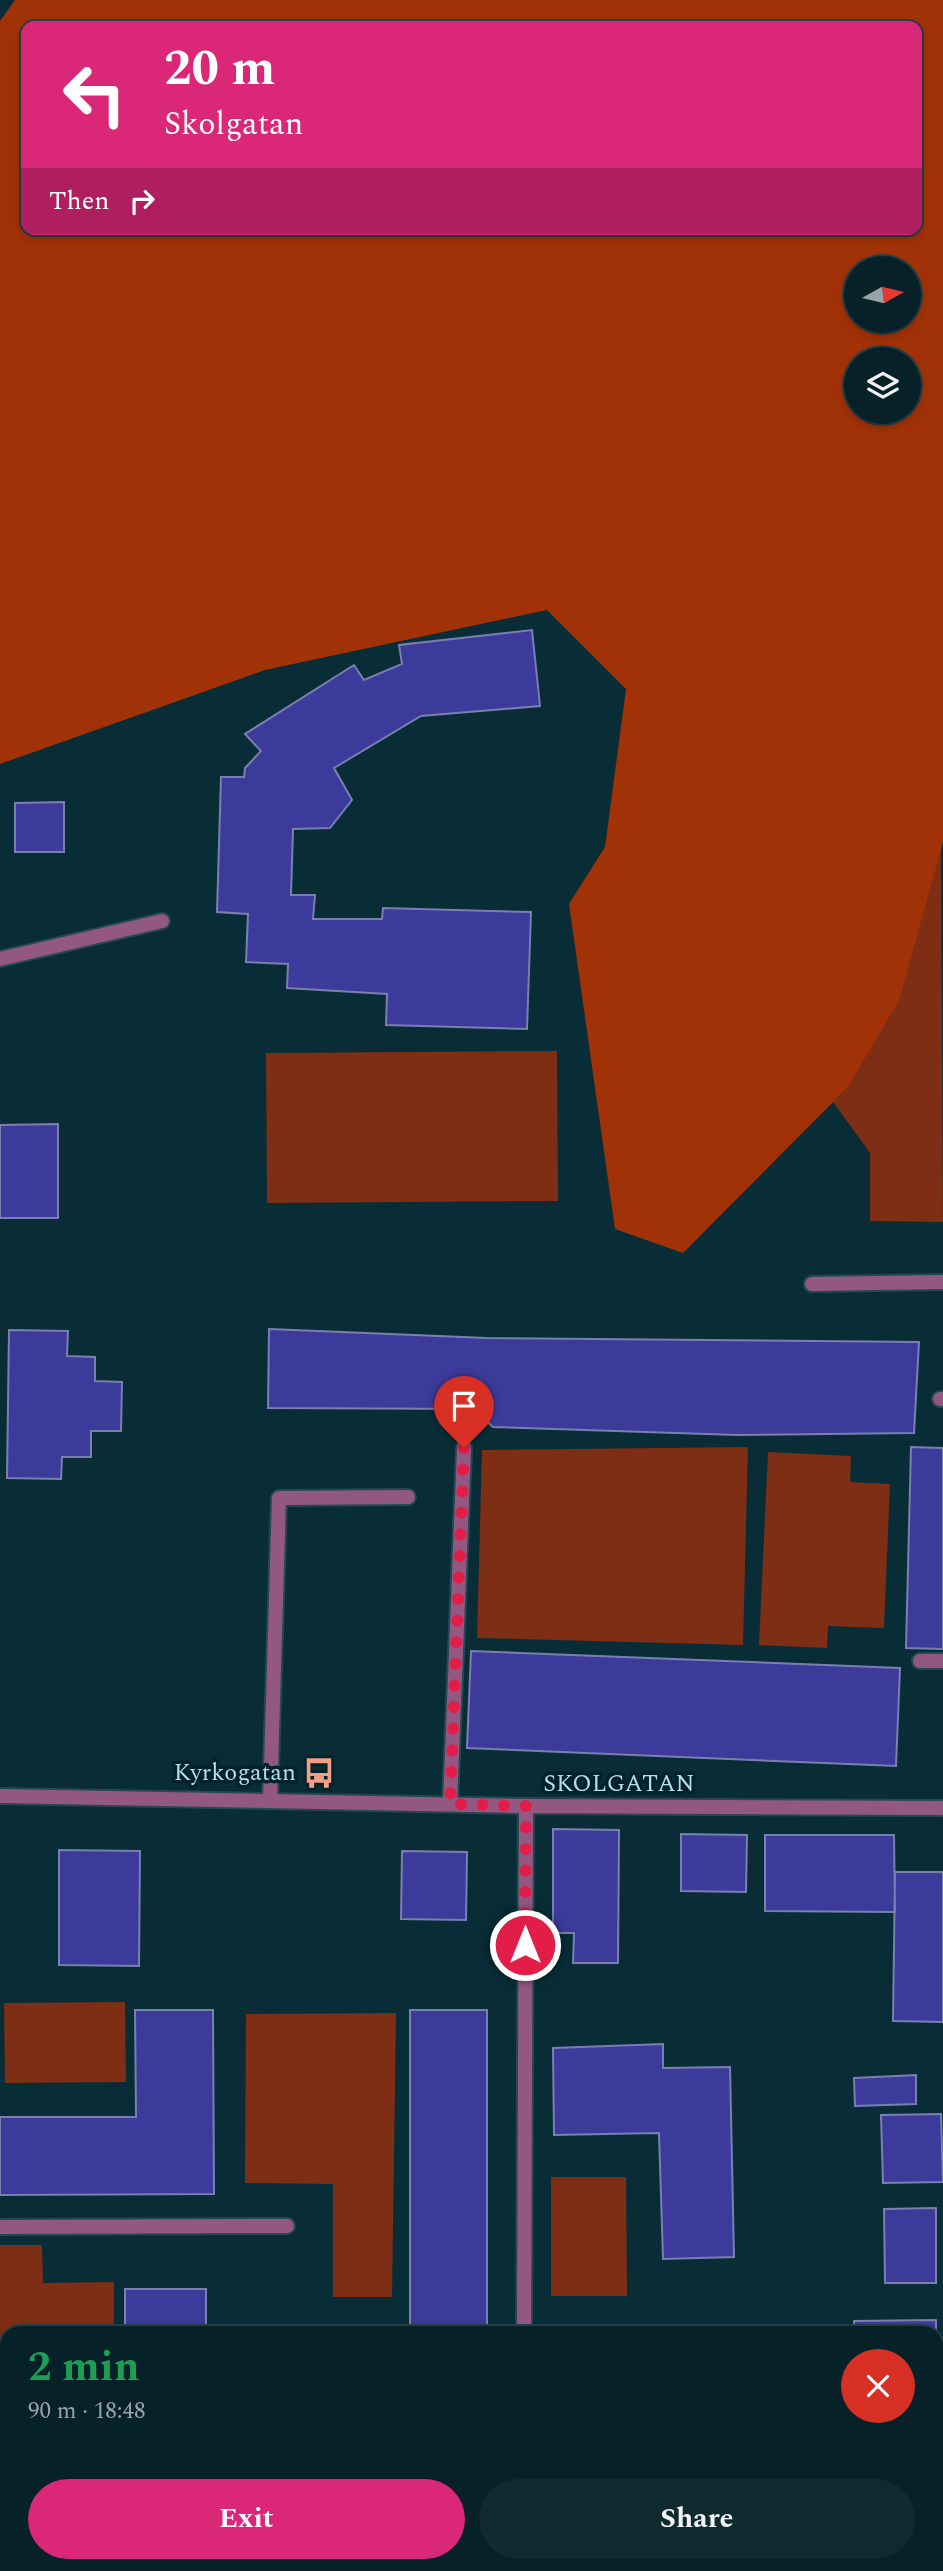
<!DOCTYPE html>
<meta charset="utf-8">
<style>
body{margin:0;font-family:Spectral,serif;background:#0f2a30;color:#f1f3f6;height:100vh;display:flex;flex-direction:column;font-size:26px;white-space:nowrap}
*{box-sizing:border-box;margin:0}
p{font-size:23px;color:#98a4a8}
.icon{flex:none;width:38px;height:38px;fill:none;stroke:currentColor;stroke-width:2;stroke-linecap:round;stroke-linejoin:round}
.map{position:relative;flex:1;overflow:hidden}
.side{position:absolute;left:0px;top:2326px;width:943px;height:247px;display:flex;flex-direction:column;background:#062228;border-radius:21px 21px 0 0;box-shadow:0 4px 10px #0003,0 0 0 2px #273f45}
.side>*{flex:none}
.guide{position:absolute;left:21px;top:21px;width:901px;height:214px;border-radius:14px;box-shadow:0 4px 10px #0003,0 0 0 2px #273f45;background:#db2777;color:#fff;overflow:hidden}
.needle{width:46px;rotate:82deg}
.fabs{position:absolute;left:844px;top:256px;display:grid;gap:14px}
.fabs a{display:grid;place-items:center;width:77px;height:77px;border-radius:50%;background:#062228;box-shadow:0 4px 10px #0003,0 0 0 2px #273f45;font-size:35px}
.pin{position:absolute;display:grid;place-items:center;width:60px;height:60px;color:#fff;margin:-72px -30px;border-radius:50% 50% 50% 0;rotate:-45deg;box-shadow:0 0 7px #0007}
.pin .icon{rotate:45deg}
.me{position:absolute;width:77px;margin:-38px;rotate:0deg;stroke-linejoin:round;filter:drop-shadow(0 0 5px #0008)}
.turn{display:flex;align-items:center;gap:24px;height:147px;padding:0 28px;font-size:32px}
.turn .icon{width:91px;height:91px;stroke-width:2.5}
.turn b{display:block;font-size:49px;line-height:60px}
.then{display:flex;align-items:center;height:66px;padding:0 28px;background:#0003;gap:14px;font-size:26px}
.round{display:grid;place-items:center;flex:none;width:74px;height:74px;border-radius:37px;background:#0f2a30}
.summary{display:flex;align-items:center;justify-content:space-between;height:119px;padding:0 28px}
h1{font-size:42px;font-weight:700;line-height:52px;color:#1e9e55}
.primary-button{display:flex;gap:14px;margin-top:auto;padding:14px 28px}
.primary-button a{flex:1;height:80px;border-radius:42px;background:#db2777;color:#fff;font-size:28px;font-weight:700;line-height:80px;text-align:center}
.primary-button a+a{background:#0f2a30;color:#f1f3f6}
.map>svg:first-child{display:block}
.green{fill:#7d2e14}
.forest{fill:#a13207;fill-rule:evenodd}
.building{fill:#3c3b9c;stroke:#7980b0;stroke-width:2}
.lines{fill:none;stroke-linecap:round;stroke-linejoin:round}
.lane-casing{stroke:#254952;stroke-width:18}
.street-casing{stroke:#254952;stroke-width:18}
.lane{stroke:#925882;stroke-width:14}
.street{stroke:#925882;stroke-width:14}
.route{stroke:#e11d48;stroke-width:12;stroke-dasharray:0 21.6}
.labels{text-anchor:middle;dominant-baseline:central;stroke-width:7;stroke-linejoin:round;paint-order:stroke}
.poi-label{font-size:24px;fill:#bcdce6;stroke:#00232c;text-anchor:end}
.street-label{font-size:24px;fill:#bcdce6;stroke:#00232c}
</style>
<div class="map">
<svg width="943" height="2571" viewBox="0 0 943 2571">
<rect width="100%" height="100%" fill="#082d36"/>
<!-- green -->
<path class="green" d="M 941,842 L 943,1222 L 870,1221 L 870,1153 L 833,1102 L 847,1088 Z
M 557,1051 L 558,1201 L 267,1203 L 266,1053 Z
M 748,1447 L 743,1645 L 477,1638 L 482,1450 Z
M 768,1452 L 851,1456 L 850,1482 L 890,1484 L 884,1628 L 828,1626 L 827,1648 L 759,1645 Z
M 125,2002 L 126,2082 L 5,2083 L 4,2003 Z
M 396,2013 L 392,2297 L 333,2297 L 333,2184 L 245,2183 L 246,2014 Z
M 551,2177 L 626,2177 L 627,2296 L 551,2296 Z
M 0,2245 L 42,2245 L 43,2283 L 114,2282 L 114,2333 L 7,2333 L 7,2375 L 0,2375 Z
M 554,2566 L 618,2566 L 613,2571 L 554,2571 Z"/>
<!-- forest -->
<path class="forest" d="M 15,0 L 943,0 L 943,842 L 899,1001 L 847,1088 L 683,1253 L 615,1229 L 569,904 L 605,847 L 626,689 L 547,610 L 265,670 L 0,764 L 0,21 ZM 26,26 L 917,26 L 917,229 L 26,229 ZM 856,268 L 908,268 L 908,320 L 856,320 ZM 856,359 L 908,359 L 908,411 L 856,411 Z"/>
<!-- building -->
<path class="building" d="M 532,630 L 540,706 L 421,716 L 334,768 L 352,800 L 330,828 L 293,829 L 291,895 L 315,895 L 313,919 L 382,919 L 383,908 L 531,912 L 527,1029 L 386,1025 L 387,994 L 287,988 L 288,964 L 246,962 L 248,914 L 217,912 L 221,777 L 244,777 L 245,768 L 261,751 L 245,734 L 354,665 L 364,680 L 402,664 L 399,645 Z
M 64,802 L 64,852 L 15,852 L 15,803 Z
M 58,1124 L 58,1218 L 0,1218 L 0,1125 Z
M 269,1329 L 487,1338 L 919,1342 L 914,1433 L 737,1435 L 493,1427 L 474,1409 L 268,1408 Z
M 9,1330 L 68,1331 L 67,1356 L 95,1357 L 95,1381 L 122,1382 L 121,1431 L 91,1431 L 91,1457 L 62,1457 L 61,1479 L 7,1478 Z
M 911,1447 L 943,1448 L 943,1649 L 906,1648 Z
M 471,1651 L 900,1668 L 896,1766 L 467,1748 Z
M 553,1829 L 619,1830 L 618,1963 L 573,1963 L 574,1933 L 553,1933 Z
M 681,1834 L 747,1835 L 746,1892 L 681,1891 Z
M 765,1835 L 894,1835 L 895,1912 L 765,1911 Z
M 59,1850 L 140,1851 L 139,1966 L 59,1965 Z
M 402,1851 L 467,1852 L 466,1920 L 401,1919 Z
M 895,1872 L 943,1872 L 943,2022 L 893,2021 Z
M 135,2010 L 213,2010 L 214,2194 L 0,2195 L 0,2117 L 136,2117 Z
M 410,2010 L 487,2010 L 487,2328 L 410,2328 Z
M 663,2044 L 663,2068 L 730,2067 L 734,2257 L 663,2259 L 659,2133 L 554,2135 L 553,2048 Z
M 916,2075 L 916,2104 L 855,2106 L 854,2078 Z
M 941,2114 L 943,2182 L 883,2183 L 881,2115 Z
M 936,2208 L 936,2283 L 885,2283 L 884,2209 Z
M 125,2289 L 206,2289 L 206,2333 L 125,2333 Z
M 936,2320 L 936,2333 L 854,2333 L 854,2321 Z
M 0,2391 L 7,2391 L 7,2471 L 0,2471 Z
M 936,2556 L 943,2556 L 943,2571 L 891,2571 L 891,2566 L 936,2566 Z"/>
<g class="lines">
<defs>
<path id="lane" d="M 0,959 L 162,921
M 940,1399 L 943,1399
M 920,1661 L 943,1661
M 270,1801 L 279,1498 L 408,1497
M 450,1804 L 464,1448
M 0,2227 L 287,2226"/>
<path id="street" d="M 812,1284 L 943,1282
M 0,1796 L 526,1806 L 943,1808
M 524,2333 L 526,1806
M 524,2571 L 524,2566"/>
</defs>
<!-- lane casing -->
<use href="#lane" class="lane-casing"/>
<!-- street casing -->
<use href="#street" class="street-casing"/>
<!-- lane -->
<use href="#lane" class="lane"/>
<!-- street -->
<use href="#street" class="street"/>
</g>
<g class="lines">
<!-- route -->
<path class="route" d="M 464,1448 L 450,1804 L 526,1806 L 525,1945"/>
</g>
<!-- icons -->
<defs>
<symbol id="bus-bare" viewBox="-9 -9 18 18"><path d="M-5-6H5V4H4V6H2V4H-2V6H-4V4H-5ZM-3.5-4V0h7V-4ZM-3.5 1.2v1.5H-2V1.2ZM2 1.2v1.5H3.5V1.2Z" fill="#f39f85" stroke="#00232c" stroke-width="2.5" paint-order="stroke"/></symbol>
</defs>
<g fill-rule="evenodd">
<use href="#bus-bare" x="297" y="1751" width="44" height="44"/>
</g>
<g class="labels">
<!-- poi labels -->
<g class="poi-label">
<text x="296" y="1773">Kyrkogatan</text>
</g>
<!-- street labels -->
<g class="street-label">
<text x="619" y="1784">SKOLGATAN</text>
</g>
</g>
</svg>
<div class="fabs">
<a><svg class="needle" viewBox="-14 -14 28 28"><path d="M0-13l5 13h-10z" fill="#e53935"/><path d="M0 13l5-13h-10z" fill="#98a4a8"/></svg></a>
<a><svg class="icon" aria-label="layers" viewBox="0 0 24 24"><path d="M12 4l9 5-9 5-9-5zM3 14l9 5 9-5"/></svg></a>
</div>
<div class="pin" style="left:464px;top:1448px;background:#d93025"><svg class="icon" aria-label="arrive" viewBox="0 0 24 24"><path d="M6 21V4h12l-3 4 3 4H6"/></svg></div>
<svg class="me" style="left:525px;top:1945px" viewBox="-20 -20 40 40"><circle r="17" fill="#e11d48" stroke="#fff" stroke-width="3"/><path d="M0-11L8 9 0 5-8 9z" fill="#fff"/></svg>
<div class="guide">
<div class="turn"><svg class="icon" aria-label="left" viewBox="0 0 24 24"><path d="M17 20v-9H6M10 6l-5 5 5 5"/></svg><div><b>20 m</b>Skolgatan</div></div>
<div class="then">Then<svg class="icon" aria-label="right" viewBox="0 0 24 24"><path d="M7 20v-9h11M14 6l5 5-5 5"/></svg></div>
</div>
<section class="side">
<div class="summary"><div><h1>2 min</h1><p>90 m · 18:48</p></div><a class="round" style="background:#d93025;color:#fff"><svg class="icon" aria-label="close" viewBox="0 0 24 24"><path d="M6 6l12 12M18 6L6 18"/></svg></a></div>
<div class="primary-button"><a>Exit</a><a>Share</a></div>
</section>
</div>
